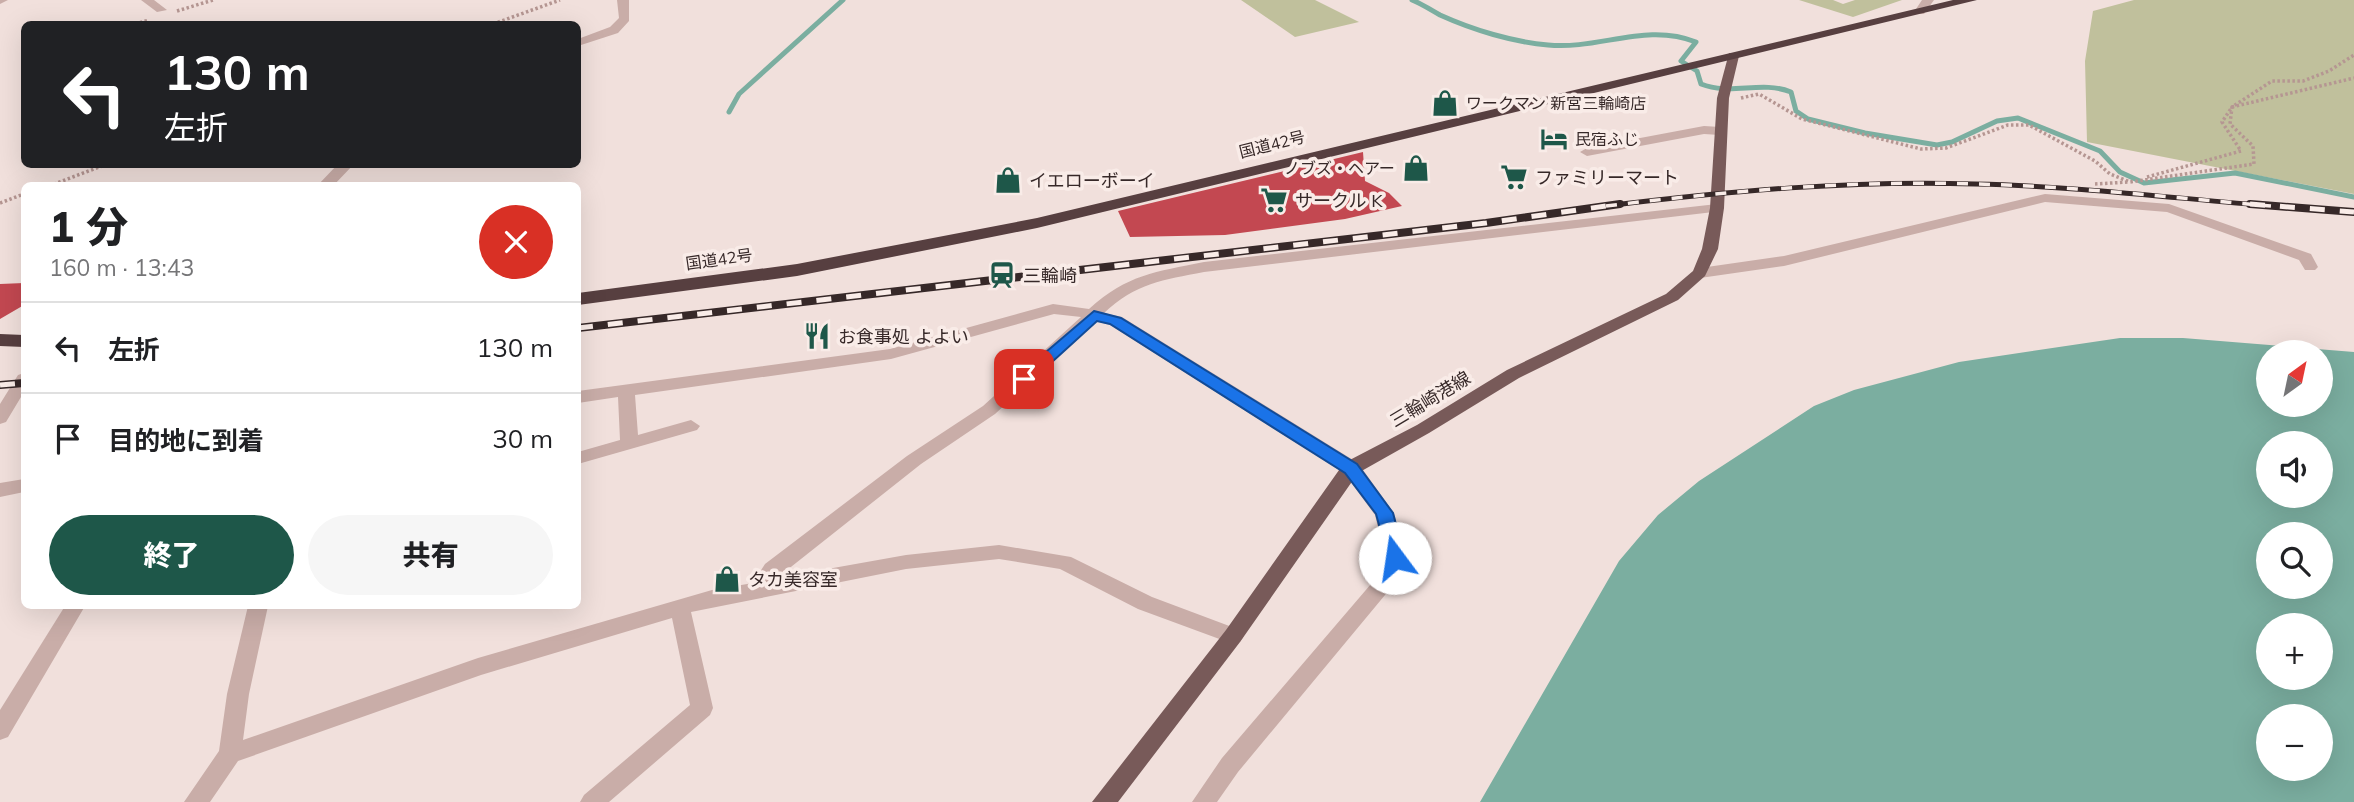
<!DOCTYPE html>
<html lang="ja">
<meta charset="utf-8">
<style>
body{margin:0;font-family:Mulish,"Noto Sans JP",sans-serif;background:#f6f6f6;color:#202124;height:100vh;display:flex;flex-direction:column;font-size:26px;white-space:nowrap}
*{box-sizing:border-box;margin:0}
p{font-size:23px;color:#757577}
.icon{flex:none;width:38px;height:38px;fill:none;stroke:currentColor;stroke-width:2;stroke-linecap:round;stroke-linejoin:round}
.map{position:relative;flex:1;overflow:hidden}
.panel{position:absolute;left:21px;top:182px;width:560px;height:427px;display:flex;flex-direction:column;background:#fff;border-radius:10px;box-shadow:0 7px 28px #0002}
.panel>*{flex:none}
.top-card{position:absolute;left:21px;top:21px;width:560px;height:147px;border-radius:10px;box-shadow:0 7px 28px #0002;background:#202124;color:#fff;overflow:hidden}
.needle{width:46px;rotate:33deg}
.buttons{position:absolute;left:2256px;top:340px;display:grid;gap:14px}
.buttons a{display:grid;place-items:center;width:77px;height:77px;border-radius:50%;background:#fff;box-shadow:0 7px 28px #0002;font-size:35px}
.pin{position:absolute;display:grid;place-items:center;width:60px;height:60px;color:#fff;margin:-30px;border-radius:14px;box-shadow:0 4px 10px #0006}
.me{position:absolute;width:77px;margin:-38px;rotate:346deg;stroke-linejoin:round;filter:drop-shadow(0 0 5px #0008)}
.turn{display:flex;align-items:center;gap:24px;height:147px;padding:0 28px;font-size:32px}
.turn .icon{width:91px;height:91px;stroke-width:2.5}
.turn b{display:block;font-size:49px;line-height:60px}
.round{display:grid;place-items:center;flex:none;width:74px;height:74px;border-radius:37px;background:#f6f6f6}
.headline{display:flex;align-items:center;justify-content:space-between;height:119px;padding:0 28px}
h1{font-size:42px;font-weight:800;line-height:52px}
.cta{display:flex;gap:14px;margin-top:auto;padding:14px 28px}
.cta a{flex:1;height:80px;border-radius:42px;background:#1e5749;color:#fff;font-size:28px;font-weight:800;line-height:80px;text-align:center}
.cta a+a{background:#f6f6f6;color:#202124}
ul{padding:0;list-style:none}
li{display:flex;align-items:center;gap:21px;height:91px;padding:0 28px;border-top:2px solid #e0e0e0}
li div{flex:1}
li b{display:block;font-size:26px}
li em{font-style:normal}
.map>svg:first-child{display:block}
.green{fill:#c0c09c}
.water{fill:#7baea0;fill-rule:evenodd}
.lines{fill:none;stroke-linecap:round;stroke-linejoin:round}
.stream{stroke:#7baea0;stroke-width:5}
.building{fill:#c34851}
.path{stroke:#b59692;stroke-width:3.5;stroke-dasharray:2.5 2.5;stroke-linecap:butt}
.minor{fill:#c9ada8;fill-rule:evenodd}
.major{fill:#785a59;fill-rule:evenodd}
.highway{fill:#573f40;fill-rule:evenodd}
.rail-far1-casing{stroke:#362828;stroke-width:5}
.rail-casing{stroke:#362828;stroke-width:8}
.rail-far1{stroke:#f9ece8;stroke-width:3.5;stroke-dasharray:11;stroke-linecap:butt}
.rail{stroke:#f9ece8;stroke-width:5;stroke-dasharray:15;stroke-linecap:butt}
.route{fill:#1a73e8;stroke:#114b97;stroke-width:2}
.labels{text-anchor:middle;dominant-baseline:central;stroke-width:7;stroke-linejoin:round;paint-order:stroke}
.far-poi-label{font-size:16px;fill:#362828;stroke:#f9ece8;text-anchor:start}
.far-street-label{font-size:16px;fill:#362828;stroke:#f9ece8}
.poi-label{font-size:18px;fill:#362828;stroke:#f9ece8;text-anchor:start}
.street-label{font-size:18px;fill:#362828;stroke:#f9ece8}
</style>
<div class="map">
<svg width="2354" height="802" viewBox="0 0 2354 802">
<rect width="100%" height="100%" fill="#f1e0dc"/>
<!-- green -->
<path class="green" d="M 1241,0 L 1315,0 L 1359,22 L 1295,37 Z
M 1799,0 L 1833,0 L 1843,4 L 1855,0 L 1902,0 L 1853,17 Z
M 2134,0 L 2354,0 L 2354,194 L 2087,142 L 2085,61 L 2093,11 Z"/>
<!-- water -->
<path class="water" d="M 2120,338 L 2183,338 L 2354,352 L 2354,802 L 1480,802 L 1619,561 L 1658,515 L 1699,481 L 1814,406 L 1854,390 L 1959,362 ZM 2268,352 L 2320,352 L 2320,404 L 2268,404 ZM 2268,443 L 2320,443 L 2320,495 L 2268,495 ZM 2268,534 L 2320,534 L 2320,586 L 2268,586 ZM 2268,625 L 2320,625 L 2320,677 L 2268,677 ZM 2268,716 L 2320,716 L 2320,768 L 2268,768 Z"/>
<g class="lines">
<!-- stream -->
<path class="stream" d="M 1412,0 C 1422,4 1431,10 1440,15 C 1473,30 1513,42 1548,45 C 1599,50 1646,22 1696,42 L 1681,61 L 1697,71 L 1701,84 C 1731,96 1761,80 1791,92 L 1796,111 L 1808,119 L 1865,133 L 1937,145 L 1952,142 L 1997,121 L 2018,118 L 2100,151 L 2120,172 L 2144,183 L 2235,173 L 2354,197
M 729,112 L 739,94 L 843,0"/>
</g>
<!-- building -->
<path class="building" d="M 1363,152 L 1365,181 L 1389,193 L 1402,206 L 1345,219 L 1225,235 L 1130,237 L 1118,211 Z
M 24,283 L 24,305 L 0,319 L 0,284 Z"/>
<g class="lines">
<!-- path -->
<path class="path" d="M 177,11 L 213,0
M 135,24 L 149,20
M 493,24 L 560,0
M 1741,98 L 1759,94 L 1802,119 L 1921,149 L 1946,148 L 2008,125 L 2029,125 L 2095,161 L 2110,174 L 2130,182 L 2254,164 L 2253,146 L 2230,124 L 2232,107 L 2272,81 L 2303,81 L 2329,71 L 2354,55
M 2147,177 L 2241,151 L 2222,122 L 2232,107 L 2354,78
M 2095,184 L 2128,182
M 49,186 L 107,164
M 0,203 L 24,194"/>
<!-- minor -->
<path class="minor" d="M 0,0 L 8,0 L 0,4 Z
M 141,0 L 154,0 L 167,10 L 157,12 Z
M 617,0 L 629,0 L 629,21 L 618,33 L 578,46 L 578,39 L 610,27 L 619,18 Z
M 1922,0 L 1934,0 L 1924,14 L 1916,14 L 1914,12 Z
M 1704,126 L 1720,127 L 1727,131 L 1720,135 L 1704,134 L 1587,156 L 1580,152 L 1587,148 Z
M 338,164 L 354,164 L 333,186 L 317,186 Z
M 2045,194 L 2169,204 L 2311,254 L 2318,267 L 2315,270 L 2305,270 L 2299,260 L 2167,212 L 2045,202 L 1784,266 L 1700,278 L 1692,273 L 1700,268 L 1784,256 Z
M 1717,204 L 1724,208 L 1722,211 L 1204,272 C 1163,280 1136,283 1104,313 L 1122,317 L 1358,463 L 1394,513 L 1405,557 L 1385,595 L 1238,772 L 1217,802 L 1192,802 L 1222,758 L 1371,584 L 1385,557 L 1375,515 L 1344,473 L 1110,325 L 1096,321 L 995,414 L 921,464 L 777,578 L 906,555 L 999,545 L 1071,557 L 1152,597 L 1240,630 L 1244,636 L 1240,642 L 1233,644 L 1138,609 L 1060,569 L 999,559 L 906,569 L 691,612 L 713,708 L 710,715 L 609,802 L 580,802 L 584,795 L 690,705 L 672,618 L 481,675 L 238,761 L 210,802 L 184,802 L 219,751 L 227,694 L 248,606 L 268,606 L 249,694 L 243,740 L 478,658 L 712,590 L 753,583 L 765,564 L 907,456 L 983,406 L 1081,317 L 1054,314 L 891,359 L 635,395 L 638,435 L 691,420 L 700,426 L 697,430 L 578,464 L 578,452 L 620,440 L 618,397 L 578,403 L 578,391 L 890,349 L 1053,304 L 1089,309 C 1128,274 1155,272 1204,262 Z
M 24,373 L 24,392 L 6,422 L 0,424 L 0,404 L 18,375 Z
M 24,479 L 24,492 L 0,497 L 0,483 Z
M 65,606 L 85,606 L 8,737 L 0,740 L 0,710 Z"/>
<!-- major -->
<path class="major" d="M 1729,53 L 1739,56 L 1729,98 L 1724,208 L 1718,249 L 1705,276 L 1678,300 L 1519,378 L 1429,433 L 1358,473 L 1240,642 L 1118,802 L 1092,802 L 1226,630 L 1344,463 L 1417,425 L 1507,370 L 1666,294 L 1693,271 L 1702,249 L 1710,208 L 1717,98 Z"/>
<!-- highway -->
<path class="highway" d="M 1953,0 L 1977,0 L 1037,228 L 797,276 L 578,305 L 578,293 L 797,264 L 1037,218 Z
M 0,334 L 24,335 L 24,347 L 0,346 Z"/>
<defs>
<path id="rail-far1" d="M 1606,206 C 1729,191 1852,180 1975,184 C 2074,186 2173,198 2271,206"/>
<path id="rail" d="M 2250,204 L 2354,212
M 578,328 L 1486,223 L 1620,204
M 0,385 L 24,383"/>
</defs>
<!-- rail-far1 casing -->
<use href="#rail-far1" class="rail-far1-casing"/>
<!-- rail casing -->
<use href="#rail" class="rail-casing"/>
<!-- rail-far1 -->
<use href="#rail-far1" class="rail-far1"/>
<!-- rail -->
<use href="#rail" class="rail"/>
</g>
<!-- route -->
<path class="route" d="M 1094,311 L 1121,318 L 1357,464 L 1393,513 L 1405,558 L 1402,562 L 1389,562 L 1376,514 L 1345,473 L 1110,324 L 1097,321 L 1030,382 L 1019,382 L 1019,375 Z"/>
<!-- icons -->
<defs>
<symbol id="shop-bare" viewBox="-9 -9 18 18"><path d="M-5-2.5h2.3a2.7 3.5 0 0 1 5.4 0H5L5.5 6h-11ZM-1.5-2.5h3a1.5 2.3 0 0 0-3 0Z" fill="#1e5749" stroke="#f9ece8" stroke-width="2.5" paint-order="stroke"/></symbol>
<symbol id="hotel-bare" viewBox="-9 -9 18 18"><path d="M-6-4.5h1.5V1H6V5H4.5V3h-9V5H-6ZM-4 0a1.8 1.8 0 1 1 3.6 0ZM.5 0V-2.5h3Q6-2.5 6 0Z" fill="#1e5749" stroke="#f9ece8" stroke-width="2.5" paint-order="stroke"/></symbol>
<symbol id="supermarket-bare" viewBox="-9 -9 18 18"><path d="M-6-5.5h2.5l.6 2H6L4.5 2H-2.5L-4.4-4H-6ZM-1.5 3.2a1.3 1.3 0 1 0 .1 0ZM3 3.2a1.3 1.3 0 1 0 .1 0Z" fill="#1e5749" stroke="#f9ece8" stroke-width="2.5" paint-order="stroke"/></symbol>
<symbol id="station-bare" viewBox="-9 -9 18 18"><path d="M-3-6H3Q5-6 5-4V2Q5 4 3 4L4.5 6H3L1.5 4h-3L-3 6H-4.5L-3 4Q-5 4-5 2V-4Q-5-6-3-6ZM-3.5-4v3h7v-3ZM-3.5 1v1.5H-2V1ZM2 1v1.5H3.5V1Z" fill="#1e5749" stroke="#f9ece8" stroke-width="2.5" paint-order="stroke"/></symbol>
<symbol id="restaurant-bare" viewBox="-9 -9 18 18"><path d="M-5-6h1v4h1v-4h1v4h1v-4h1v5L-1.5 .5V6h-2V.5L-5-1ZM5-6V6H3V1.5H1.5Q1.5-4 5-6Z" fill="#1e5749" stroke="#f9ece8" stroke-width="2.5" paint-order="stroke"/></symbol>
</defs>
<g fill-rule="evenodd">
<use href="#shop-bare" x="1426" y="84" width="38" height="38"/>
<use href="#hotel-bare" x="1535" y="120" width="38" height="38"/>
<use href="#shop-bare" x="1397" y="149" width="38" height="38"/>
<use href="#supermarket-bare" x="1495" y="158" width="38" height="38"/>
<use href="#shop-bare" x="989" y="161" width="38" height="38"/>
<use href="#supermarket-bare" x="1255" y="181" width="38" height="38"/>
<use href="#station-bare" x="983" y="256" width="38" height="38"/>
<use href="#restaurant-bare" x="798" y="317" width="38" height="38"/>
<use href="#shop-bare" x="708" y="560" width="38" height="38"/>
</g>
<g class="labels">
<!-- far-poi labels -->
<g class="far-poi-label">
<text x="1466" y="103">ワークマン 新宮三輪崎店</text>
<text x="1575" y="139">民宿ふじ</text>
<text x="1395" y="168" text-anchor="end">ノブズ・ヘアー</text>
</g>
<!-- far-street labels -->
<g class="far-street-label">
<text transform="translate(1272 144) rotate(-14)">国道42号</text>
<text transform="translate(719 259) rotate(-8)">国道42号</text>
</g>
<!-- poi labels -->
<g class="poi-label">
<text x="1535" y="177">ファミリーマート</text>
<text x="1029" y="180">イエローボーイ</text>
<text x="1295" y="200">サークル K</text>
<text x="1023" y="275">三輪崎</text>
<text x="838" y="336">お食事処 よよい</text>
<text x="748" y="579">タカ美容室</text>
</g>
<!-- street labels -->
<g class="street-label">
<text transform="translate(1430 399) rotate(-31)">三輪崎港線</text>
</g>
</g>
</svg>
<div class="buttons">
<a><svg class="needle" viewBox="-14 -14 28 28"><path d="M0-13l5 13h-10z" fill="#e53935"/><path d="M0 13l5-13h-10z" fill="#757577"/></svg></a>
<a><svg class="icon" aria-label="sound" viewBox="0 0 24 24"><path d="M4 9h4l5-4v14l-5-4H4zM17 9q2 3 0 6"/></svg></a>
<a><svg class="icon" aria-label="search" viewBox="0 0 24 24"><circle cx="10" cy="10" r="6"/><path d="M15 15l6 6"/></svg></a>
<a>+</a>
<a>−</a>
</div>
<div class="pin" style="left:1024px;top:379px;background:#d93025"><svg class="icon" aria-label="arrive" viewBox="0 0 24 24"><path d="M6 21V4h12l-3 4 3 4H6"/></svg></div>
<svg class="me" style="left:1395px;top:558px" viewBox="-20 -20 40 40"><circle r="19" fill="#fff"/><path d="M0-13L10 11 0 6-10 11z" fill="#1a73e8"/></svg>
<div class="top-card">
<div class="turn"><svg class="icon" aria-label="left" viewBox="0 0 24 24"><path d="M17 20v-9H6M10 6l-5 5 5 5"/></svg><div><b>130 m</b>左折</div></div>
</div>
<section class="panel">
<div class="headline"><div><h1>1 分</h1><p>160 m · 13:43</p></div><a class="round" style="background:#d93025;color:#fff"><svg class="icon" aria-label="close" viewBox="0 0 24 24"><path d="M6 6l12 12M18 6L6 18"/></svg></a></div>
<ul>
<li><svg class="icon" aria-label="left" viewBox="0 0 24 24"><path d="M17 20v-9H6M10 6l-5 5 5 5"/></svg><div><b>左折</b></div><em>130 m</em></li>
<li><svg class="icon" aria-label="arrive" viewBox="0 0 24 24"><path d="M6 21V4h12l-3 4 3 4H6"/></svg><div><b>目的地に到着</b></div><em>30 m</em></li>
</ul>
<div class="cta"><a>終了</a><a>共有</a></div>
</section>
</div>
